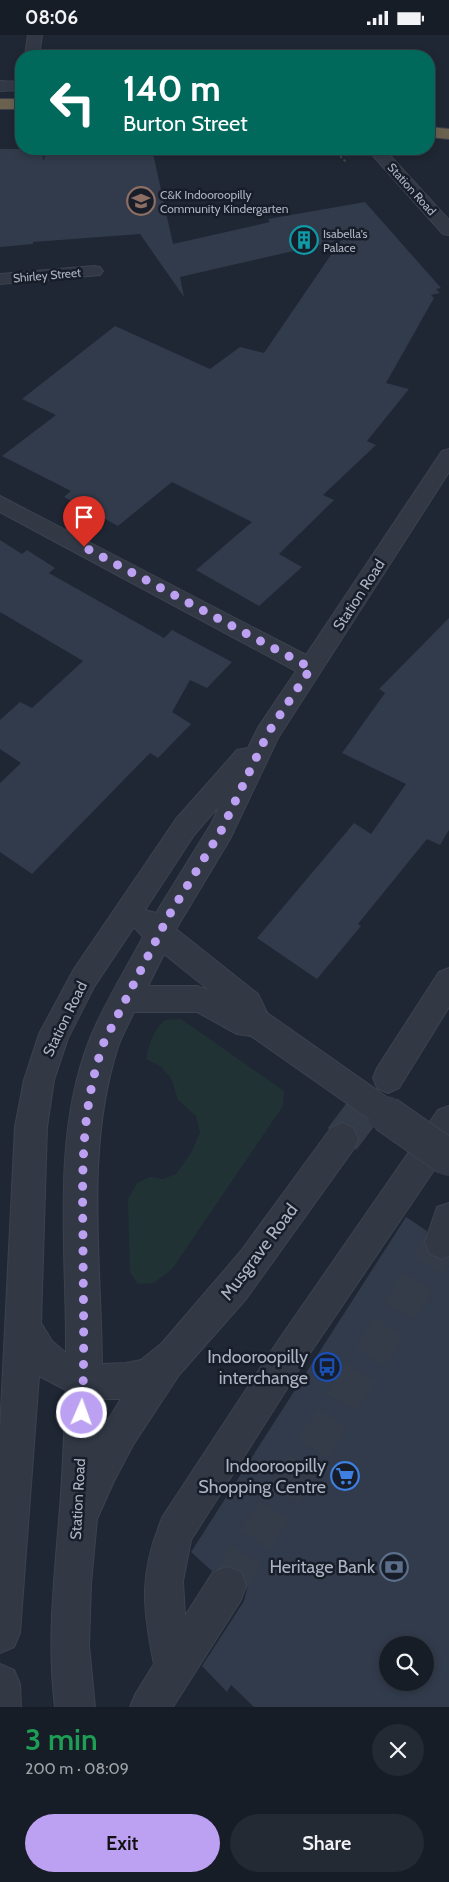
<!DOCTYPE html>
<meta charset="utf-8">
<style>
body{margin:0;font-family:Cabin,sans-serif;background:#242a33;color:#f1f3f6;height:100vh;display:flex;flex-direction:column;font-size:19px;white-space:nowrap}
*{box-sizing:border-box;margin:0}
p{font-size:16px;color:#9ea2a7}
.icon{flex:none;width:28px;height:28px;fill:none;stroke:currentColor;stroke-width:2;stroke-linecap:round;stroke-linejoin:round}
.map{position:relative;height:1672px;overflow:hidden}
.drawer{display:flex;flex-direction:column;background:#171d27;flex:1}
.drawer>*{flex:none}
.hud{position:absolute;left:15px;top:15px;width:420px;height:105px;border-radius:20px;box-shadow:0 2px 8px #0003,0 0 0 1px #363b44;background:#00695c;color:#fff;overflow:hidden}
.tools{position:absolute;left:379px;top:1601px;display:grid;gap:10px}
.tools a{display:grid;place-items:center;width:55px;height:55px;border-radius:50%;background:#171d27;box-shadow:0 2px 8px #0003,0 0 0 1px #363b44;font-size:25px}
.pin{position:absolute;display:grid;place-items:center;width:42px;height:42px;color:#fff;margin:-51px -21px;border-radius:50% 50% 50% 0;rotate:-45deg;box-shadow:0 0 5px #0007}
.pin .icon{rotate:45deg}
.me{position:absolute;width:55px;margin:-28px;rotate:2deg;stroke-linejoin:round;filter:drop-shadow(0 0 4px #0008)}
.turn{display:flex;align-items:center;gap:18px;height:105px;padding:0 25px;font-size:22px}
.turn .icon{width:65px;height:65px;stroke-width:2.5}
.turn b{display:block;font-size:35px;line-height:42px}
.round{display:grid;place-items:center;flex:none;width:52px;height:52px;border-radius:26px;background:#242a33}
.head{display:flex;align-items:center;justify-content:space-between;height:85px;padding:0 25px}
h1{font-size:30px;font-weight:600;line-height:38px;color:#1e9e55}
.button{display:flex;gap:10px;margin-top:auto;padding:10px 25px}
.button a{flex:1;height:58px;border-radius:30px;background:#bca0f2;color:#111;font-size:20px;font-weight:600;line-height:58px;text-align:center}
.button a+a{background:#242a33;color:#f1f3f6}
.status{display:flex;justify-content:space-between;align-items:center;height:35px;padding:0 25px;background:#171d27;direction:ltr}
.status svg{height:14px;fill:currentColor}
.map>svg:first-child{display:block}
.green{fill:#213235}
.building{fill:#313b4b;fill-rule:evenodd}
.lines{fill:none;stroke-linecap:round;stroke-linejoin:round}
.minor-tunnel-far1{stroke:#343c49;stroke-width:28;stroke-dasharray:28 14;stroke-linecap:butt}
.minor-tunnel{stroke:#343c49;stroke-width:36;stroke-dasharray:36 18;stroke-linecap:butt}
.minor-casing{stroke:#3c424e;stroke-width:2}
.highway-casing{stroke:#3a414c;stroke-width:2}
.path{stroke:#394b4e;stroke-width:2;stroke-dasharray:2.5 2.5;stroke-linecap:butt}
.minor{fill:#323945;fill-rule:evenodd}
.highway{fill:#6b614f;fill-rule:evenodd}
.minor-bridge-far1-casing{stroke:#3c424e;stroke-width:30;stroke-linecap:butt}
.minor-bridge-casing{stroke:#3c424e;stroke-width:38;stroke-linecap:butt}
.minor-bridge-far1{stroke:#323945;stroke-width:28}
.minor-bridge{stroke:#323945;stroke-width:36}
.route{stroke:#bca0f2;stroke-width:9;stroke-dasharray:0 16.2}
.labels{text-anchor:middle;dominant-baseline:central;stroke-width:5;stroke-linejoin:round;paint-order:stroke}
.far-street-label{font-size:12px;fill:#acb4c2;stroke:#181e29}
.far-poi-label{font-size:12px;fill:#acb4c2;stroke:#181e29;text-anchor:start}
.street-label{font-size:15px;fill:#acb4c2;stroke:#181e29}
.near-street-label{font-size:18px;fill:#acb4c2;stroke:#181e29}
.near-poi-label{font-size:18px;fill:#acb4c2;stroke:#181e29;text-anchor:end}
</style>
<div class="status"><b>08:06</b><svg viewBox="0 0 49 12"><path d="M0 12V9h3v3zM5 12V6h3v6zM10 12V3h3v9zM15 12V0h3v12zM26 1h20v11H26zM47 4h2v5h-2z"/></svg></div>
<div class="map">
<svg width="449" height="1672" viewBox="0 0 449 1672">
<rect width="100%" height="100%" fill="#1f2734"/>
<!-- green -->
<path class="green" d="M 181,984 L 284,1056 L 283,1071 L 172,1234 L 154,1248 L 138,1249 L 130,1237 L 128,1164 L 137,1148 L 150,1142 L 163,1144 L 176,1139 L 191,1118 L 200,1097 L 196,1081 L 178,1065 L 171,1043 L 160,1031 L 146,1024 C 149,1008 154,995 165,985 Z"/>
<!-- building -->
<path class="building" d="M 0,114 L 40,114 L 44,126 L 46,114 L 152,114 L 173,209 L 270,187 L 268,184 L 365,167 L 441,253 L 436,254 L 440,258 L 431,260 L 434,263 L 386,348 L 409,354 L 367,406 L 376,410 L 323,460 L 334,465 L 279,519 L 302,532 L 259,571 L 196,535 L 252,487 L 172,447 L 118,491 L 64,462 L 71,456 L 2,421 L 56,380 L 22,364 L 115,291 L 210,334 L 240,312 L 264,318 L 341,205 L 180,242 L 184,262 L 140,199 L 33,207 L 33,209 L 0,212 Z
M 0,505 L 22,519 L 27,515 L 55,533 L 49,538 L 164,603 L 172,595 L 232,627 L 207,653 L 190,645 L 172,677 L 191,689 L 158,723 L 150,718 L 32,839 L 0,817 L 0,748 L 21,728 L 0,714 L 0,685 L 20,667 L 32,673 L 83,626 L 0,577 Z
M 449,583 L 449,795 L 440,810 L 427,804 L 358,889 L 361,891 L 317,944 L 257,903 L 354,788 L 371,799 L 406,749 L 342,718 L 385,658 L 379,654 Z
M 406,1182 L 427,1196 L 423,1208 L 429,1221 L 441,1226 L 449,1223 L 449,1672 L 254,1672 L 231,1650 L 227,1657 L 202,1631 L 244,1566 L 248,1550 L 243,1536 L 228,1530 L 212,1536 L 191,1517 ZM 388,1610 L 425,1610 L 425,1648 L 388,1648 Z"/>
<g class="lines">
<!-- minor-tunnel-far1 -->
<path class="minor-tunnel-far1" d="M 360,1080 L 388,1043"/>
<!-- minor-tunnel -->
<path class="minor-tunnel" d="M 342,1104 L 361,1079
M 227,1551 L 442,1207"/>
<defs>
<path id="minor" d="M 28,0 L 42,0 L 39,21 L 25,21 Z
M 0,46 L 21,47 L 21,55 L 0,56 Z
M 367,114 L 384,114 L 449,185 L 449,200 L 443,199 Z
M 94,231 L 100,232 L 103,236 L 100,240 L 0,249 L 0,239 Z
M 449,414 L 449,437 L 278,703 L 230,804 L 176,894 L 258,959 L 272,988 L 268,998 L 257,1002 L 237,999 L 197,977 L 134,977 C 129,988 122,1000 118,1012 C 85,1114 101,1223 102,1329 L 126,1328 L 141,1325 L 162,1308 L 241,1216 L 331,1093 L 342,1088 L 353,1093 L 358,1104 L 353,1115 L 246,1264 L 179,1340 L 133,1410 L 114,1446 L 97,1484 L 91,1549 L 89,1610 L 95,1672 L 55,1672 C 47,1608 54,1548 59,1485 C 63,1442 64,1398 66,1355 L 39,1341 L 20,1598 L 14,1612 L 0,1618 L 0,1395 L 15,1092 L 24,1045 L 39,999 L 74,934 L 176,784 L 237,715 L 248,713 L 259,691 L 296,636 L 0,477 L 0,461 L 306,620 L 442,416 ZM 220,770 L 211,789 L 156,878 L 145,875 L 194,800 ZM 134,892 L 143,902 C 125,936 103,970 89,1006 C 51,1104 67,1216 66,1318 L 52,1306 L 41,1288 L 47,1092 L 54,1045 L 68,1003 L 94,952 ZM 164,919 L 209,955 L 197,951 L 148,951 ZM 101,1364 L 121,1364 L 101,1396 Z
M 449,933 L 449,972 L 399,1053 L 388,1058 L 377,1053 L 373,1043 L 377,1033 L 439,937 Z
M 449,1071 L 449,1113 L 302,1330 L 191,1505 L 183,1546 L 185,1581 L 213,1537 L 227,1532 L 241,1537 L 246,1551 L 241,1565 L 173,1672 L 130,1672 L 136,1658 L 154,1629 C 142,1571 139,1537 163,1481 L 278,1306 L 438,1075 Z
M 449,1168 L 449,1221 L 442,1224 L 430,1219 L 425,1207 L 437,1172 Z
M 0,1629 L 14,1635 L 20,1649 L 21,1672 L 0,1672 Z"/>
<path id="highway" d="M 0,64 L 21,64 L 21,74 L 0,74 Z
M 429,92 L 449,94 L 449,104 L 429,102 Z"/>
</defs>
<!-- minor casing -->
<use href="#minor" class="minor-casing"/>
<!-- highway casing -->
<use href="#highway" class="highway-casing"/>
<!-- path -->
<path class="path" d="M 333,114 L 346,127"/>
<!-- minor -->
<use href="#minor" class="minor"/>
<!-- highway -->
<use href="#highway" class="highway"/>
<defs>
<path id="minor-bridge-far1" d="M 257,988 L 388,1080"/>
<path id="minor-bridge" d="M 386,1079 L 449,1123"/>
</defs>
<!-- minor-bridge-far1 casing -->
<use href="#minor-bridge-far1" class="minor-bridge-far1-casing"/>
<!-- minor-bridge casing -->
<use href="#minor-bridge" class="minor-bridge-casing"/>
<!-- minor-bridge-far1 -->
<use href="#minor-bridge-far1" class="minor-bridge-far1"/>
<!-- minor-bridge -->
<use href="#minor-bridge" class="minor-bridge"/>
</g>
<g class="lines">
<!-- route -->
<path class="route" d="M 82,1378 C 85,1320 83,1261 83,1203 C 82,1134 81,1072 104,1007 L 168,882 L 221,796 L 268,698 L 311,633 L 84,512"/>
</g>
<!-- icons -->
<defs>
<symbol id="school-ring" viewBox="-11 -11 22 22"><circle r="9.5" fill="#181e29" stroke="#8d6e63" stroke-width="1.5"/><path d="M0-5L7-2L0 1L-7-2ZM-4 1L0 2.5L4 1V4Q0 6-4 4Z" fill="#8d6e63"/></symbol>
<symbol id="building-ring" viewBox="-11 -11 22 22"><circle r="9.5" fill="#181e29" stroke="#0f9aa8" stroke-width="1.5"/><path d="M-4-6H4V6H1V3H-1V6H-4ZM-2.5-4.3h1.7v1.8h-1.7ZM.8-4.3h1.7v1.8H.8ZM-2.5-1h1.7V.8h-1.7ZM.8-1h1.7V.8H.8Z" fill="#0f9aa8"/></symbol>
<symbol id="bus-ring" viewBox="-11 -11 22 22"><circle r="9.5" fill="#181e29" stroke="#1a4fb4" stroke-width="1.5"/><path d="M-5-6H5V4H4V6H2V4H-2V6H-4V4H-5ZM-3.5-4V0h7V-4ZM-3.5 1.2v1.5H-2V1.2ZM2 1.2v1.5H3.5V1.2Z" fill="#1a4fb4"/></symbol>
<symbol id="supermarket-ring" viewBox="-11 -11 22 22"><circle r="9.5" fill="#181e29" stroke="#3f7fe0" stroke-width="1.5"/><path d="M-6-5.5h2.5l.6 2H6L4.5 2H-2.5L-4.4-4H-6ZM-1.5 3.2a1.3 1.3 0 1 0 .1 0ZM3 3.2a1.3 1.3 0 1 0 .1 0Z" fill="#3f7fe0"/></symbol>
<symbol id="bank-ring" viewBox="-11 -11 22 22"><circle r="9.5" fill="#181e29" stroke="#5c6f8a" stroke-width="1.5"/><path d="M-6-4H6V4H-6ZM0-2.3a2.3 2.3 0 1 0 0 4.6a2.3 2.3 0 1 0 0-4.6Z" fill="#5c6f8a"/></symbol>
</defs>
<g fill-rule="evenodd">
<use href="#school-ring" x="125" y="150" width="32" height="32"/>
<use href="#building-ring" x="288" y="189" width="32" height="32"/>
<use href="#bus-ring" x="311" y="1316" width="32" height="32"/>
<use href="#supermarket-ring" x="329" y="1425" width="32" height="32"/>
<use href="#bank-ring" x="378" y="1516" width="32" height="32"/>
</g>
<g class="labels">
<!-- far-street labels -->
<g class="far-street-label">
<text transform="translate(412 154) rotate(48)">Station Road</text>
<text transform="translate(47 240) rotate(-5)">Shirley Street</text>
</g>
<!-- far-poi labels -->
<g class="far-poi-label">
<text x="160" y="159">C&amp;K Indooroopilly<tspan x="160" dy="14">Community Kindergarten</tspan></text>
<text x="323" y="198">Isabella's<tspan x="323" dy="14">Palace</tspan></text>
</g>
<!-- street labels -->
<g class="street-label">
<text transform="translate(359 560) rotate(-57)">Station Road</text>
<text transform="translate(65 984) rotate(-64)">Station Road</text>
<text transform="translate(78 1464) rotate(-87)">Station Road</text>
</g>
<!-- near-street labels -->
<g class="near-street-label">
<text transform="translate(259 1217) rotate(-53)">Musgrave Road</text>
</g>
<!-- near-poi labels -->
<g class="near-poi-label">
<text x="308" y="1322">Indooroopilly<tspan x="308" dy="21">interchange</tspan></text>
<text x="326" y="1431">Indooroopilly<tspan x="326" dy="21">Shopping Centre</tspan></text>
<text x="375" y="1532">Heritage Bank</text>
</g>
</g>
</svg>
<div class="tools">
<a><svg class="icon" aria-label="search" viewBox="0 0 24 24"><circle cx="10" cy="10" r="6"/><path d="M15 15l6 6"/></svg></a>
</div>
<div class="pin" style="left:84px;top:512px;background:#d93025"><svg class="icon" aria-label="arrive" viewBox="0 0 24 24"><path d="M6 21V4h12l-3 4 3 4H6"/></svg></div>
<svg class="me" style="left:82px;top:1378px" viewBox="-20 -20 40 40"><circle r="17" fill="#bca0f2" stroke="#fff" stroke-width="3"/><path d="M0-11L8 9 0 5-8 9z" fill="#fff"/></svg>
<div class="hud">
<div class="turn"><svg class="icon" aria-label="left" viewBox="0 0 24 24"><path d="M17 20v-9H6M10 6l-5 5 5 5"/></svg><div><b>140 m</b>Burton Street</div></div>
</div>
</div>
<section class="drawer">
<div class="head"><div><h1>3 min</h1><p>200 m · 08:09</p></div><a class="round"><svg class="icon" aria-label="close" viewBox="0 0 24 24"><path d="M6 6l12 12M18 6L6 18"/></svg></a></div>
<div class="button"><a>Exit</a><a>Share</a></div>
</section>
